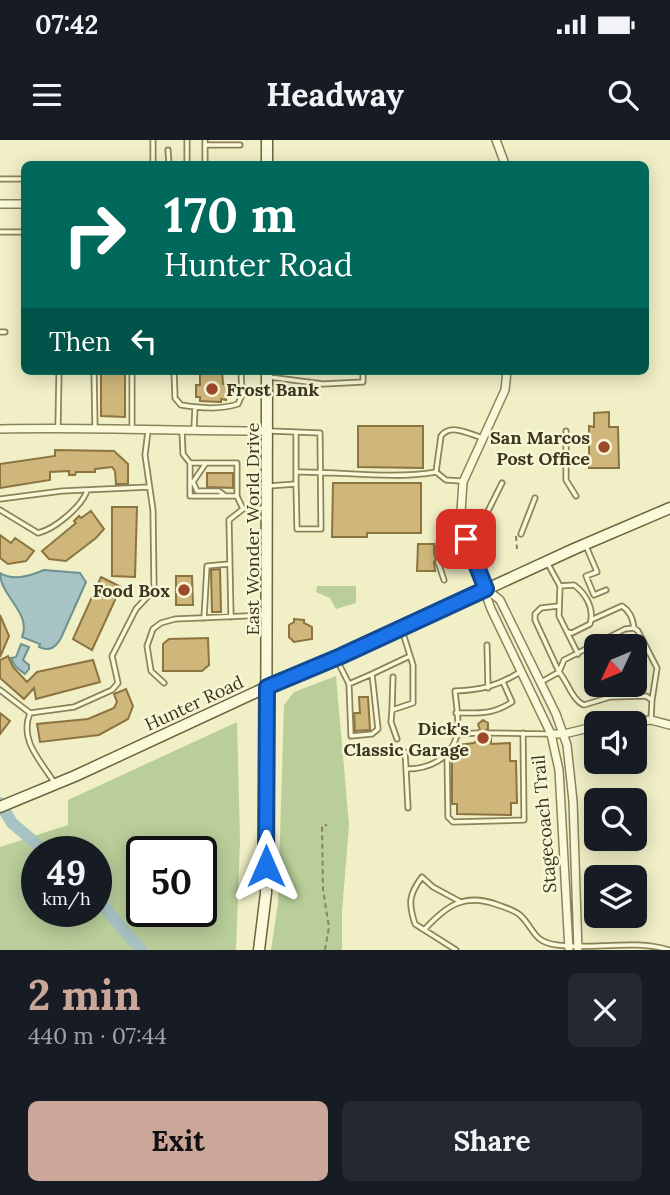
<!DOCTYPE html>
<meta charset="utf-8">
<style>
body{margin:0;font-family:Lora,serif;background:#242831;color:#f1f3f6;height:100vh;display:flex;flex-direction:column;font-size:26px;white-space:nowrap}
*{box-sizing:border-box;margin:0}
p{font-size:23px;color:#9ea1a6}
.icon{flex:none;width:38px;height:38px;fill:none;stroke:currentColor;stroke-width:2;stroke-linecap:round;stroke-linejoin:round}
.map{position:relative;height:810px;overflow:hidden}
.details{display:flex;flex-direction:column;background:#171b24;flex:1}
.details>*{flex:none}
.hud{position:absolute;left:21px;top:21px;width:628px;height:214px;border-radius:10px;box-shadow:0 4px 18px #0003;background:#00695c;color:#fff;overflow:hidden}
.needle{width:46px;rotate:226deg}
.controls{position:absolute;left:584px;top:494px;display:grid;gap:14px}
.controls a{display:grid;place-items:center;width:63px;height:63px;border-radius:10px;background:#171b24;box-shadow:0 4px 18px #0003;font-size:35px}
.speed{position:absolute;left:21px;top:696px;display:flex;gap:14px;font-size:35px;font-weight:700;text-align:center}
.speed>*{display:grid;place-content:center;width:91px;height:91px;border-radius:50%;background:#171b24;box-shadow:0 4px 18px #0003;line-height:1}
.speed small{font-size:18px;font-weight:400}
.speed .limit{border:4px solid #111;border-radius:10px;background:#fff;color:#111}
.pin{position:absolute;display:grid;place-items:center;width:60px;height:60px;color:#fff;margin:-30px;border-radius:14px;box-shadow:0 4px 10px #0006}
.me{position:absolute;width:77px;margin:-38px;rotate:0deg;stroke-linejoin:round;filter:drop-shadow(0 0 5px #0008)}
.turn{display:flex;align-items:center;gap:24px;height:147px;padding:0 28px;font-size:32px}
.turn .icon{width:91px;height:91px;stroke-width:2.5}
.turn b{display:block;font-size:49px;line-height:60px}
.then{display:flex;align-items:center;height:66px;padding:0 28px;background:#0003;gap:14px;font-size:26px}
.round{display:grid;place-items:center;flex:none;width:74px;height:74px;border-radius:10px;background:#242831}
.head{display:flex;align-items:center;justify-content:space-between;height:119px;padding:0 28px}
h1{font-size:42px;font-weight:700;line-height:52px;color:#cba79a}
.action{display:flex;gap:14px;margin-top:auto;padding:14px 28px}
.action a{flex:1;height:80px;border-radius:10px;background:#cba79a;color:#111;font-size:28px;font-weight:700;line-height:80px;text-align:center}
.action a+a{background:#242831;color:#f1f3f6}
.status{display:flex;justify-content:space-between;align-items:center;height:49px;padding:0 35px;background:#171b24;direction:ltr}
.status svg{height:19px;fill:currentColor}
header{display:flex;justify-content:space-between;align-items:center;height:91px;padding:0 28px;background:#171b24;font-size:32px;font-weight:700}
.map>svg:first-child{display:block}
.green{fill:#b9ce99;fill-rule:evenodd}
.water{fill:#a8c3c3;stroke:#6e9192;stroke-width:2}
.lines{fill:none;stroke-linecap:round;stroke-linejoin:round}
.river{stroke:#a8c3c3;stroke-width:12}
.building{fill:#cfb67b;stroke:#8c7440;stroke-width:2}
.service-casing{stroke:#8c835b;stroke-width:7}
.minor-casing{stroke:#8c835b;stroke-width:10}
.secondary-casing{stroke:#6e643e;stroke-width:13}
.path{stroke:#8c835b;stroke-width:2;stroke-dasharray:5 3.5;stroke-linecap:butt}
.service{stroke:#fafada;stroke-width:3.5}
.minor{stroke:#fafada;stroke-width:7}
.secondary{stroke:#fafada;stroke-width:10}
.route-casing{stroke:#114b97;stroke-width:18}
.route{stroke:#1a73e8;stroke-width:12}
.poi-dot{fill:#9d4a29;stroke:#f7f7d6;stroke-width:2.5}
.labels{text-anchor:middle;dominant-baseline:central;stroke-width:5;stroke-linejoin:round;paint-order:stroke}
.poi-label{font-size:18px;font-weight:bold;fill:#3c351f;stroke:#f7f7d6;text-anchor:end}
.street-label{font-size:18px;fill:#3c351f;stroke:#f7f7d6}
</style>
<div class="status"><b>07:42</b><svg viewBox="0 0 49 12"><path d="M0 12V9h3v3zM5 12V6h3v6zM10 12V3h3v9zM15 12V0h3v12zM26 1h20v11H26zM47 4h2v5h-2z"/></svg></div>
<header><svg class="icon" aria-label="menu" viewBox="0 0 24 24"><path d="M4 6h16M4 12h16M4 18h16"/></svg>Headway<svg class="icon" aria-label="search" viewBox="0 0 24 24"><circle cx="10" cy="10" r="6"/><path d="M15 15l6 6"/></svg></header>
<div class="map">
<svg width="670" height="810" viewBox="0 0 670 810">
<rect width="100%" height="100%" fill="#f0efc6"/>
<!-- green -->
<path class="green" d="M 317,446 L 356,446 L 356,463 L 336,469 L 330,458 L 316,452 Z
M 336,536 L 349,685 L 342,772 L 342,810 L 271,810 L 278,763 L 284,565 L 294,552 Z
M 237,582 L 240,701 L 236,810 L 0,810 L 0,707 L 68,685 L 68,660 ZM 37,712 L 96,712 L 96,772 L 37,772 ZM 142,712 L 201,712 L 201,772 L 142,772 Z"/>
<!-- water -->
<path class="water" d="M 44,430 L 80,433 L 86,442 L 61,498 C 56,507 50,512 39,507 L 40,504 L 22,497 C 32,473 0,456 0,433 C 14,441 30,436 44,430 Z
M 21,504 L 29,507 L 23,520 L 29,525 L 29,529 L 25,534 L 15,526 L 11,518 L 16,517 Z"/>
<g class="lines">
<!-- river -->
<path class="river" d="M 0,663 L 12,683 L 46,712
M 96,758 L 141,810"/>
</g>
<!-- building -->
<path class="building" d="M 101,231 L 125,231 L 125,277 L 101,276 Z
M 200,231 L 222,231 L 223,244 L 228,245 L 226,260 L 221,259 L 221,262 L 200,261 L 200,257 L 196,257 L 196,245 L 200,245 Z
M 609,272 L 609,287 L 618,287 L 619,328 L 589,328 L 589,286 L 594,287 L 594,273 Z
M 358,286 L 423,286 L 423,328 L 358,327 Z
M 55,310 L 114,311 L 128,324 L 128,344 L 116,344 L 115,331 L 112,327 L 95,329 L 95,332 L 76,332 L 75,335 L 69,335 L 69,331 L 50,332 L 50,340 L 0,348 L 0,324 L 55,316 Z
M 207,333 L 233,333 L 233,348 L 207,347 Z
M 333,343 L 421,343 L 421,393 L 367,393 L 367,397 L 332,397 Z
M 112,367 L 137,367 L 135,437 L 112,436 Z
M 91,371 L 104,389 L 96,398 L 66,421 L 49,419 L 42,411 L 76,383 L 74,381 L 79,376 L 81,378 Z
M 0,395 L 11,403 L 15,398 L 34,411 L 26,421 L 8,424 L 0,418 Z
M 418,404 L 434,404 L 434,414 L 436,418 L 434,422 L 435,431 L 417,431 Z
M 220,429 L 221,472 L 212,472 L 211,430 Z
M 176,436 L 192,436 L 193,465 L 176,465 Z
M 101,437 L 121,447 L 92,510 L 73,499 Z
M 0,475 L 9,496 L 0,517 Z
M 294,479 L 304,480 L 304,483 L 312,487 L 312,499 L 294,502 L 289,497 L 289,485 L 294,482 Z
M 208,498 L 209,525 L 202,531 L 163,531 L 163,504 L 169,499 Z
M 8,516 L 13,527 L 27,542 L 37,532 L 93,520 L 100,542 L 36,559 L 34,548 L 24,559 L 0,538 L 0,520 Z
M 126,549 L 133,566 L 128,579 L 99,595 L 40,602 L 37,584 L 88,579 L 114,568 L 117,562 L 114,554 Z
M 359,557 L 368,557 L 370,590 L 355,591 L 354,573 L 360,573 Z
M 0,573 L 10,581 L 0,594 Z
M 483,580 L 488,583 L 488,589 L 484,591 L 485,596 L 491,598 L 491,604 L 510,603 L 510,621 L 516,621 L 517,663 L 511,663 L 511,675 L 457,674 L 457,664 L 452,664 L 452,621 L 457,621 L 458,605 L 474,603 L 482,596 L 478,584 Z"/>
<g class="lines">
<defs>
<path id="service" d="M 187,0 L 187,24
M 205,5 L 240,5
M 168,10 L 169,24
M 153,24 L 153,0
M 205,24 L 205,0
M 0,39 L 24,39
M 0,92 L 23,92
M 0,192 L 5,192
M 94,231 L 95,289
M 174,231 L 175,258 L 181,265 C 200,268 219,270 238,264 L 242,255 L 241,231
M 269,237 L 323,244 L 363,242 L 363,231
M 58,287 L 59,231
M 132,288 L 132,231
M 194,289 L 195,267
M 566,291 L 566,340 L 576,356
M 182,292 L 183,314 L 190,323 L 237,323 L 237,356 L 243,369
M 190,323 L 190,356 L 237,356
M 206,323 L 193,342 L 197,351 L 219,351 L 224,355
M 296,332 C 342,331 390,340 436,332
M 461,341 L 446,340 L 436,332 L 441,296 C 451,283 469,294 483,298
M 296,344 L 297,389 L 321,389 L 320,293 L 296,292
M 268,346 L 296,344 L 296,292 L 270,291
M 0,359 L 62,351 L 149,347
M 0,370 L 38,393 C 55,389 81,367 87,351
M 486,375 L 502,343
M 521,394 L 535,358
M 586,406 L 597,432 L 586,436 L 594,455 L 606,450
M 438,414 L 439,402 L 442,400 L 454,400
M 438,422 L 444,440
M 548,424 L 560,446 L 559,476 L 567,492 L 572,493 L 590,484 L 591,480 L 622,466 C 630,471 633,478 634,488
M 560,446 L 574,445 C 585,453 593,466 591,480
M 558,466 L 541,468 L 535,474 L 535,480 L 559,532
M 231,477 L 229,380 L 243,369 L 266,368
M 204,478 L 207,426 L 229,424
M 567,492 L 578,514
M 487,505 L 488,548
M 337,520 L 349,544 L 351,596 L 372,594 L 378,589 L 372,534 L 410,516
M 559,532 L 564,520 L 625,489 L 634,488 L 638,491 L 657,528 L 652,560
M 541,542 L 559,532 C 568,542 572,560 584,565 L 610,557 L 646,556 L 652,560 L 651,580
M 164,543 L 151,531 L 147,506 L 153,489 L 161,483 L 175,479 L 265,475
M 349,544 L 372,534
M 0,550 L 30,573
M 392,570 L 393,537
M 30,573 L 74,567 L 112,550 L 118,543 L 112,516 L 136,469 L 150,454 L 154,447 L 153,370 L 145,315 L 148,291
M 30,573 C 19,600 40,620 54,642
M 456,573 C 479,573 492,575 512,562 L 503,542
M 488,593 L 549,594
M 458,594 L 478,593
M 397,599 L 391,582 L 392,570 L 413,563 L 413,525 L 402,490
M 405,612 L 406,629
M 447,613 L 448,677 L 453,682 L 524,680 L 523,593
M 408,668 L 406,629 C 429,629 451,619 457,595 C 460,586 456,562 455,551 C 481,550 498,546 520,532
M 424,790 C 446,766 464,752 498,765 C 506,768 515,770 521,776 C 535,790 533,802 557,805 C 593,810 634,799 669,810
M 456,810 L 415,784 C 408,763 409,754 422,737 L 433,747 L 459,761"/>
<path id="minor" d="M 496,0 L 505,24
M 0,64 L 24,64
M 507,231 L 505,250 L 463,342 L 461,372 L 466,399 L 491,469 L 551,594 L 559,630 L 569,810
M 0,289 C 89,287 178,291 267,291
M 486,449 L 500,460 L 556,574 L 567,605 L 573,661 L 578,810
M 611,583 L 651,580 L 670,585
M 551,594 L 564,594 L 597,586"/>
<path id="secondary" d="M 267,0 L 267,24
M 0,667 L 75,636 L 267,547 L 341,516 L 574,409 L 670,368
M 259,810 L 266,753 L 267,231"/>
</defs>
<!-- service casing -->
<use href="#service" class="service-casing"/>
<!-- minor casing -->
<use href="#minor" class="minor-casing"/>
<!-- secondary casing -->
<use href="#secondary" class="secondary-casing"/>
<!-- path -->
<path class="path" d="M 516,396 L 517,409
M 325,810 L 329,787 L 323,750 L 322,686 L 327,685"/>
<!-- service -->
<use href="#service" class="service"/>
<!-- minor -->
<use href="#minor" class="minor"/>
<!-- secondary -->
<use href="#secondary" class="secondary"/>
</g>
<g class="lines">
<defs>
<path id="route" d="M 266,726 L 267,547 L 341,516 L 486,449 L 466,399"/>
</defs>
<!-- route casing -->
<use href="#route" class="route-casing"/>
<!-- route -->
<use href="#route" class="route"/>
</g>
<!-- markers -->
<g class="poi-dot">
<circle cx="212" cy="249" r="7"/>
<circle cx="604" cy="307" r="7"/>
<circle cx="184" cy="450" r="7"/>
<circle cx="483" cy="598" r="7"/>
</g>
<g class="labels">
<!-- poi labels -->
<g class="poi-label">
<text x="226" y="249" text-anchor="start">Frost Bank</text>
<text x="590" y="297">San Marcos<tspan x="590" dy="21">Post Office</tspan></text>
<text x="170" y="450">Food Box</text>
<text x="469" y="588">Dick's<tspan x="469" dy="21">Classic Garage</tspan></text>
</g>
<!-- street labels -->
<g class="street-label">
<text transform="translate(252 389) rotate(-90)">East Wonder World Drive</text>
<text transform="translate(194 563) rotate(-25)">Hunter Road</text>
<text transform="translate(544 684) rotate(-95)">Stagecoach Trail</text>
</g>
</g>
</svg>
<div class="controls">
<a><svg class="needle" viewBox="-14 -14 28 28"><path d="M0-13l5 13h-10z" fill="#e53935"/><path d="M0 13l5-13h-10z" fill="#9ea1a6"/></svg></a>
<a><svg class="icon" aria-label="sound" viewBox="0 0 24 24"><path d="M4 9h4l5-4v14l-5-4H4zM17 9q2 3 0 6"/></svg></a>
<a><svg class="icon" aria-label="search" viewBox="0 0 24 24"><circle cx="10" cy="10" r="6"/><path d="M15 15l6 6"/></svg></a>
<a><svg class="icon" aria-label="layers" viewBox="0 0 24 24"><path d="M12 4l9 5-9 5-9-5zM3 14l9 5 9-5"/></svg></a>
</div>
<div class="speed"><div>49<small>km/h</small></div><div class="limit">50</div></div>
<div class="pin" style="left:466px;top:399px;background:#d93025"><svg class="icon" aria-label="arrive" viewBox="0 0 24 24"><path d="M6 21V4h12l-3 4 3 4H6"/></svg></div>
<svg class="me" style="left:266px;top:726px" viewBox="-20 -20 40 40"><path d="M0-17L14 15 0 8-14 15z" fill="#1a73e8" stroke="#fff" stroke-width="4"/></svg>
<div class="hud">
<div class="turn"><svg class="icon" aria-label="right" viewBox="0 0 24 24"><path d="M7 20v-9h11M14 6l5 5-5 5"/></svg><div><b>170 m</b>Hunter Road</div></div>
<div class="then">Then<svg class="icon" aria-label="left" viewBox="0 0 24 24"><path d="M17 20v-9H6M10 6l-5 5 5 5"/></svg></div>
</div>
</div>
<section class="details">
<div class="head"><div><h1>2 min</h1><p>440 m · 07:44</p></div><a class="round"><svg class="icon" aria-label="close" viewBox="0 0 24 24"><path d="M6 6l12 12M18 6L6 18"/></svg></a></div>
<div class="action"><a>Exit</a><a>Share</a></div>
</section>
